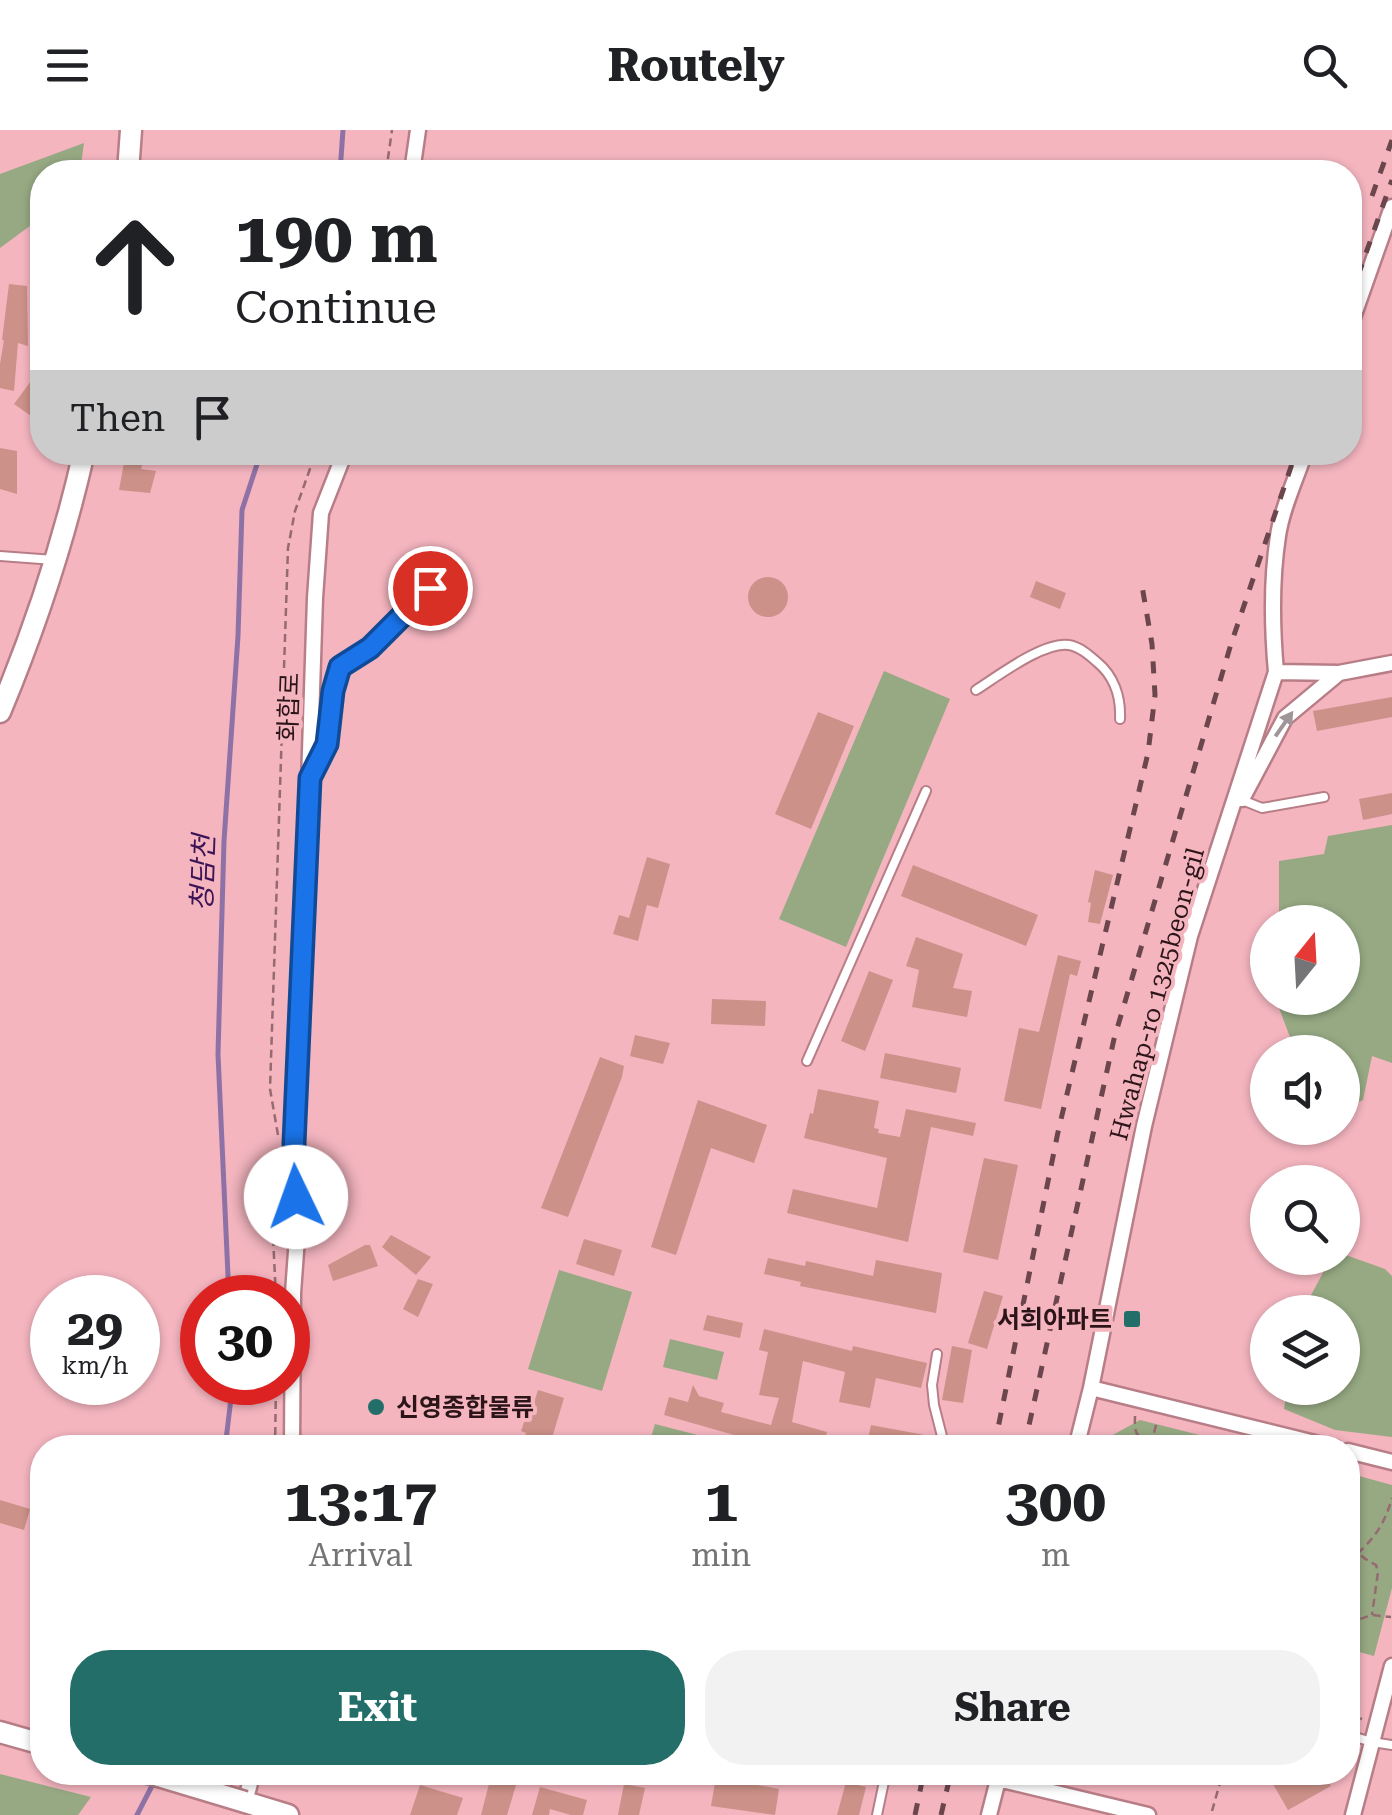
<!DOCTYPE html>
<meta charset="utf-8">
<style>
body{margin:0;font-family:"Roboto Serif","Noto Sans KR",serif;background:#f2f2f2;color:#202124;height:100vh;display:flex;flex-direction:column;font-size:38px;white-space:nowrap}
*{box-sizing:border-box;margin:0}
p{font-size:32px;color:#757577}
.icon{flex:none;width:55px;height:55px;fill:none;stroke:currentColor;stroke-width:2;stroke-linecap:round;stroke-linejoin:round}
.map{position:relative;flex:1;overflow:hidden}
.panel{position:absolute;left:30px;top:1305px;width:1330px;height:350px;display:flex;flex-direction:column;background:#fff;border-radius:40px;box-shadow:0 2px 8px #0004}
.panel>*{flex:none}
.guide{position:absolute;left:30px;top:30px;width:1332px;height:305px;border-radius:40px;box-shadow:0 2px 8px #0004;background:#fff;color:#202124;overflow:hidden}
.needle{width:65px;rotate:18deg}
.controls{position:absolute;left:1250px;top:775px;display:grid;gap:20px}
.controls a{display:grid;place-items:center;width:110px;height:110px;border-radius:50%;background:#fff;box-shadow:0 2px 8px #0004;font-size:50px}
.speed{position:absolute;left:30px;top:1145px;display:flex;gap:20px;font-size:50px;font-weight:700;text-align:center}
.speed>*{display:grid;place-content:center;width:130px;height:130px;border-radius:50%;background:#fff;box-shadow:0 2px 8px #0004;line-height:1}
.speed small{font-size:25px;font-weight:400}
.speed .limit{border:15px solid #d22;background:#fff;color:#111}
.pin{position:absolute;display:grid;place-items:center;width:85px;height:85px;color:#fff;margin:-42px;border:5px solid #fff;border-radius:50%;box-shadow:0 2px 10px #0007}
.me{position:absolute;width:110px;margin:-55px;rotate:357deg;stroke-linejoin:round;filter:drop-shadow(0 0 8px #0008)}
.turn{display:flex;align-items:center;gap:35px;height:210px;padding:0 40px;font-size:45px}
.turn .icon{width:130px;height:130px;stroke-width:2.5}
.turn b{display:block;font-size:70px;line-height:85px}
.then{display:flex;align-items:center;height:95px;padding:0 40px;background:#0003;gap:20px;font-size:38px}
.eta{display:flex;justify-content:space-evenly;align-items:center;height:170px;text-align:center}
.eta b{font-size:60px;font-weight:700;line-height:70px}
.cta{display:flex;gap:20px;margin-top:auto;padding:20px 40px}
.cta a{flex:1;height:115px;border-radius:40px;background:#246e69;color:#fff;font-size:40px;font-weight:700;line-height:115px;text-align:center}
.cta a+a{background:#f2f2f2;color:#202124}
header{display:flex;justify-content:space-between;align-items:center;height:130px;padding:0 40px;background:#fff;font-size:45px;font-weight:700}
.map>svg:first-child{display:block}
.green{fill:#96a983}
.lines{fill:none;stroke-linecap:round;stroke-linejoin:round}
.stream{stroke:#8e72a6;stroke-width:5}
.building{fill:#cc9188}
.service-casing{stroke:#b87e87;stroke-width:12}
.minor-casing{stroke:#b87e87;stroke-width:19}
.secondary-casing{stroke:#b87e87;stroke-width:25}
.path{stroke:#966a71;stroke-width:2.5;stroke-dasharray:8 5;stroke-linecap:butt}
.service{stroke:#fff;stroke-width:8}
.minor{stroke:#fff;stroke-width:14}
.secondary{stroke:#fff;stroke-width:20}
.rail{stroke:#6b474d;stroke-width:5;stroke-dasharray:12 12;stroke-linecap:butt}
.secondary-bridge-casing{stroke:#b87e87;stroke-width:25;stroke-linecap:butt}
.secondary-bridge{stroke:#fff;stroke-width:20}
.oneway{fill:#a09698}
.route-casing{stroke:#114b97;stroke-width:25}
.route{stroke:#1a73e8;stroke-width:18}
.poi-dot{fill:#246e69;stroke:#f4b5bf;stroke-width:4}
.labels{text-anchor:middle;dominant-baseline:central;stroke-width:8;stroke-linejoin:round;paint-order:stroke}
.street-label{font-size:25px;fill:#2c1519;stroke:#f4b5bf}
.poi-label{font-size:25px;font-weight:bold;fill:#2c1519;stroke:#f4b5bf;text-anchor:end}
.water-label{font-size:28px;font-style:italic;fill:#3b1455;stroke:#f4b5bf}
</style>
<header><svg class="icon" aria-label="menu" viewBox="0 0 24 24"><path d="M4 6h16M4 12h16M4 18h16"/></svg>Routely<svg class="icon" aria-label="search" viewBox="0 0 24 24"><circle cx="10" cy="10" r="6"/><path d="M15 15l6 6"/></svg></header>
<div class="map">
<svg width="1392" height="1685" viewBox="0 0 1392 1685">
<rect width="100%" height="100%" fill="#f4b5bf"/>
<!-- green -->
<path class="green" d="M 84,13 L 80,42 L 42,42 L 42,87 L 0,118 L 0,44 Z
M 884,541 L 950,569 L 846,817 L 779,789 Z
M 1392,695 L 1392,933 L 1372,926 L 1363,970 L 1343,980 L 1342,922 L 1305,922 L 1293,915 L 1279,878 L 1279,868 L 1342,868 L 1342,792 L 1279,792 L 1279,731 L 1324,724 L 1328,706 Z
M 1343,1124 L 1385,1139 L 1392,1146 L 1392,1307 L 1335,1300 L 1284,1279 L 1287,1258 L 1342,1258 L 1342,1182 L 1305,1182 L 1310,1167 L 1331,1128 L 1342,1128 Z
M 559,1140 L 632,1162 L 602,1261 L 528,1239 Z
M 670,1209 L 724,1222 L 717,1250 L 663,1237 Z
M 1140,1290 L 1247,1317 L 1108,1317 L 1111,1306 Z
M 655,1294 L 744,1317 L 648,1317 Z
M 1348,1343 L 1392,1355 L 1392,1458 L 1374,1526 L 1348,1519 Z
M 0,1644 L 91,1667 L 78,1685 L 0,1685 Z"/>
<g class="lines">
<!-- stream -->
<path class="stream" d="M 340,42 L 343,0
M 229,1168 L 218,924 L 224,711 L 238,506 L 242,380 L 261,322
M 225,1318 L 233,1252
M 137,1685 L 154,1652"/>
</g>
<!-- building -->
<path class="building" d="M 9,154 L 27,156 L 28,216 L 18,213 L 14,261 L 0,258 L 0,234 L 4,210 L 2,210 Z
M 42,236 L 42,275 L 34,288 L 14,274 Z
M 0,318 L 17,321 L 17,364 L 0,359 Z
M 126,322 L 145,326 L 141,339 L 156,341 L 150,363 L 119,360 Z
M748 467a20 20 0 1 1 40 0a20 20 0 1 1-40 0Z
M 1036,451 L 1066,463 L 1060,479 L 1030,467 Z
M 1392,567 L 1392,587 L 1317,601 L 1313,581 Z
M 818,582 L 854,596 L 811,699 L 775,684 Z
M 1392,663 L 1392,684 L 1363,690 L 1359,669 Z
M 647,727 L 670,734 L 658,778 L 647,775 L 638,811 L 613,804 L 619,785 L 629,788 Z
M 913,735 L 1038,785 L 1026,816 L 901,766 Z
M 1095,740 L 1113,745 L 1100,794 L 1088,792 L 1091,773 L 1088,772 Z
M 916,807 L 963,824 L 953,858 L 972,861 L 967,887 L 912,877 L 919,840 L 906,836 Z
M 1058,825 L 1081,831 L 1077,846 L 1070,844 L 1041,979 L 1004,971 L 1019,898 L 1039,902 Z
M 869,841 L 893,850 L 865,921 L 841,911 Z
M 712,869 L 766,871 L 765,896 L 711,894 Z
M 635,905 L 670,913 L 663,934 L 630,926 Z
M 885,923 L 961,938 L 956,963 L 880,948 Z
M 600,927 L 624,936 L 622,947 L 568,1087 L 541,1078 Z
M 818,959 L 879,971 L 874,998 L 879,999 L 878,1003 L 900,1007 L 906,979 L 976,993 L 973,1006 L 931,997 L 908,1112 L 787,1083 L 793,1059 L 877,1078 L 887,1028 L 804,1008 L 810,983 L 813,984 Z
M 698,970 L 767,995 L 754,1033 L 711,1018 L 676,1125 L 651,1117 Z
M 984,1028 L 1018,1035 L 998,1130 L 963,1122 Z
M 391,1105 L 431,1127 L 416,1145 L 382,1117 Z
M 584,1109 L 622,1120 L 614,1146 L 576,1134 Z
M 365,1115 L 370,1115 L 378,1136 L 333,1151 L 328,1135 Z
M 768,1128 L 805,1136 L 806,1131 L 873,1146 L 876,1130 L 942,1143 L 936,1183 L 800,1156 L 801,1152 L 764,1144 Z
M 418,1149 L 433,1154 L 418,1187 L 403,1179 Z
M 984,1161 L 1003,1166 L 987,1219 L 968,1213 Z
M 707,1185 L 743,1193 L 740,1208 L 703,1200 Z
M 764,1199 L 852,1221 L 853,1216 L 927,1233 L 921,1258 L 876,1248 L 870,1278 L 839,1272 L 845,1242 L 803,1231 L 792,1292 L 827,1302 L 823,1318 L 780,1318 L 664,1285 L 669,1267 L 688,1272 L 693,1255 L 699,1266 L 724,1273 L 721,1282 L 771,1295 L 779,1268 L 759,1265 L 768,1222 L 759,1220 Z
M 952,1216 L 972,1220 L 963,1273 L 942,1270 Z
M 538,1260 L 564,1268 L 549,1318 L 521,1318 L 526,1303 L 521,1301 L 531,1272 L 534,1273 Z
M 871,1295 L 930,1306 L 928,1318 L 866,1318 Z
M 0,1370 L 30,1379 L 24,1400 L 0,1393 Z
M 492,1642 L 520,1642 L 507,1685 L 481,1685 Z
M 1266,1642 L 1323,1642 L 1331,1656 L 1288,1680 Z
M 716,1647 L 779,1659 L 775,1685 L 711,1676 Z
M 846,1652 L 866,1657 L 859,1685 L 837,1685 Z
M 624,1654 L 645,1658 L 639,1685 L 618,1685 Z
M 420,1655 L 463,1668 L 457,1685 L 410,1685 Z
M 540,1657 L 587,1670 L 583,1685 L 571,1685 L 550,1679 L 549,1685 L 532,1685 Z"/>
<g class="lines">
<defs>
<path id="service" d="M 0,426 L 54,430
M 976,560 C 998,546 1044,511 1069,515 C 1080,517 1089,525 1097,532 C 1114,546 1121,567 1120,589
M 313,642 L 327,614 L 333,561 L 340,537 L 370,518 L 429,458
M 1242,670 L 1262,678 L 1324,667
M 807,931 L 926,661
M 937,1224 L 932,1255 L 934,1275 L 945,1318
M 1348,1605 L 1372,1612 L 1392,1615
M 877,1685 L 886,1642"/>
<path id="minor" d="M 412,42 L 418,0
M 1350,196 L 1392,77
M 1276,542 C 1272,497 1271,451 1278,406 C 1282,378 1296,349 1305,322
M 1242,669 L 1285,588 L 1339,543
M 1091,1258 L 1335,1318
M 292,1318 L 293,1163 L 298,1094 L 293,1013 L 307,714 L 315,468 L 321,383 L 345,322
M 1076,1318 L 1091,1258 L 1144,996 L 1190,806 L 1276,542 L 1339,543 L 1392,533
M 1348,1321 L 1392,1332
M 998,1649 L 1148,1685
M 245,1672 L 253,1642
M 989,1685 L 1000,1642
M 1353,1685 L 1392,1536"/>
<path id="secondary" d="M 128,42 L 131,0
M 0,582 C 35,498 64,411 84,322
M 0,1602 L 42,1614
M 245,1672 L 288,1685"/>
</defs>
<!-- service casing -->
<use href="#service" class="service-casing"/>
<!-- minor casing -->
<use href="#minor" class="minor-casing"/>
<!-- secondary casing -->
<use href="#secondary" class="secondary-casing"/>
<!-- path -->
<path class="path" d="M 386,42 L 392,0
M 278,1005 L 270,959 L 288,418 L 295,381 L 316,322
M 276,1168 L 271,1065 L 278,1018
M 1135,1286 C 1135,1296 1133,1306 1145,1309 L 1154,1303 L 1157,1291
M 275,1318 L 276,1252
M 1348,1377 C 1349,1405 1347,1421 1376,1435 L 1378,1442 L 1372,1485
M 1348,1432 C 1372,1411 1383,1399 1392,1368
M 1348,1493 L 1372,1485 L 1391,1487
M 1348,1584 L 1362,1589
M 1155,1642 L 1174,1647 L 1186,1642
M 1212,1681 L 1223,1642"/>
<!-- service -->
<use href="#service" class="service"/>
<!-- minor -->
<use href="#minor" class="minor"/>
<!-- secondary -->
<use href="#secondary" class="secondary"/>
<!-- rail -->
<path class="rail" d="M 1372,66 L 1392,10
M 1350,168 L 1392,50
M 994,1318 L 1058,1002 L 1148,623 L 1155,565 L 1152,514 L 1141,450
M 1024,1318 L 1114,909 L 1231,514 L 1296,322
M 915,1685 L 924,1642
M 941,1685 L 951,1642"/>
<defs>
<path id="secondary-bridge" d="M 145,1642 L 245,1672"/>
</defs>
<!-- secondary-bridge casing -->
<use href="#secondary-bridge" class="secondary-bridge-casing"/>
<!-- secondary-bridge -->
<use href="#secondary-bridge" class="secondary-bridge"/>
</g>
<!-- one-way arrows -->
<defs><path id="oneway-solid" d="M-6-.8H1V-3.2L6.5 0L1 3.2V.8H-6Z" transform="scale(2.5)"/></defs>
<use class="oneway" href="#oneway-solid" transform="translate(1284 594) rotate(-55)"/>
<g class="lines">
<defs>
<path id="route" d="M 296,1067 L 294,1013 L 310,648 L 327,614 L 333,561 L 340,537 L 370,518 L 430,458"/>
</defs>
<!-- route casing -->
<use href="#route" class="route-casing"/>
<!-- route -->
<use href="#route" class="route"/>
</g>
<!-- markers -->
<g class="poi-dot">
<rect x="1122" y="1179" width="20" height="20" rx="5"/>
<circle cx="376" cy="1277" r="10"/>
</g>
<g class="labels">
<!-- street labels -->
<g class="street-label">
<text transform="translate(289 577) rotate(-88)">화합로</text>
<text transform="translate(1157 864) rotate(-75)">Hwahap-ro 1325beon-gil</text>
</g>
<!-- poi labels -->
<g class="poi-label">
<text x="1112" y="1189">서희아파트</text>
<text x="396" y="1277" text-anchor="start">신영종합물류</text>
</g>
<!-- water labels -->
<g class="water-label">
<text transform="translate(203 743) rotate(-88)">청담천</text>
</g>
</g>
</svg>
<div class="controls">
<a><svg class="needle" viewBox="-14 -14 28 28"><path d="M0-13l5 13h-10z" fill="#e53935"/><path d="M0 13l5-13h-10z" fill="#757577"/></svg></a>
<a><svg class="icon" aria-label="sound" viewBox="0 0 24 24"><path d="M4 9h4l5-4v14l-5-4H4zM17 9q2 3 0 6"/></svg></a>
<a><svg class="icon" aria-label="search" viewBox="0 0 24 24"><circle cx="10" cy="10" r="6"/><path d="M15 15l6 6"/></svg></a>
<a><svg class="icon" aria-label="layers" viewBox="0 0 24 24"><path d="M12 4l9 5-9 5-9-5zM3 14l9 5 9-5"/></svg></a>
</div>
<div class="speed"><div>29<small>km/h</small></div><div class="limit">30</div></div>
<div class="pin" style="left:430px;top:458px;background:#d93025"><svg class="icon" aria-label="arrive" viewBox="0 0 24 24"><path d="M6 21V4h12l-3 4 3 4H6"/></svg></div>
<svg class="me" style="left:296px;top:1067px" viewBox="-20 -20 40 40"><circle r="19" fill="#fff"/><path d="M0-13L10 11 0 6-10 11z" fill="#1a73e8"/></svg>
<div class="guide">
<div class="turn"><svg class="icon" aria-label="ahead" viewBox="0 0 24 24"><path d="M12 20V5M6 11l6-6 6 6"/></svg><div><b>190 m</b>Continue</div></div>
<div class="then">Then<svg class="icon" aria-label="arrive" viewBox="0 0 24 24"><path d="M6 21V4h12l-3 4 3 4H6"/></svg></div>
</div>
<section class="panel">
<div class="eta">
<div><b>13:17</b><p>Arrival</p></div>
<div><b>1</b><p>min</p></div>
<div><b>300</b><p>m</p></div>
</div>
<div class="cta"><a>Exit</a><a>Share</a></div>
</section>
</div>
